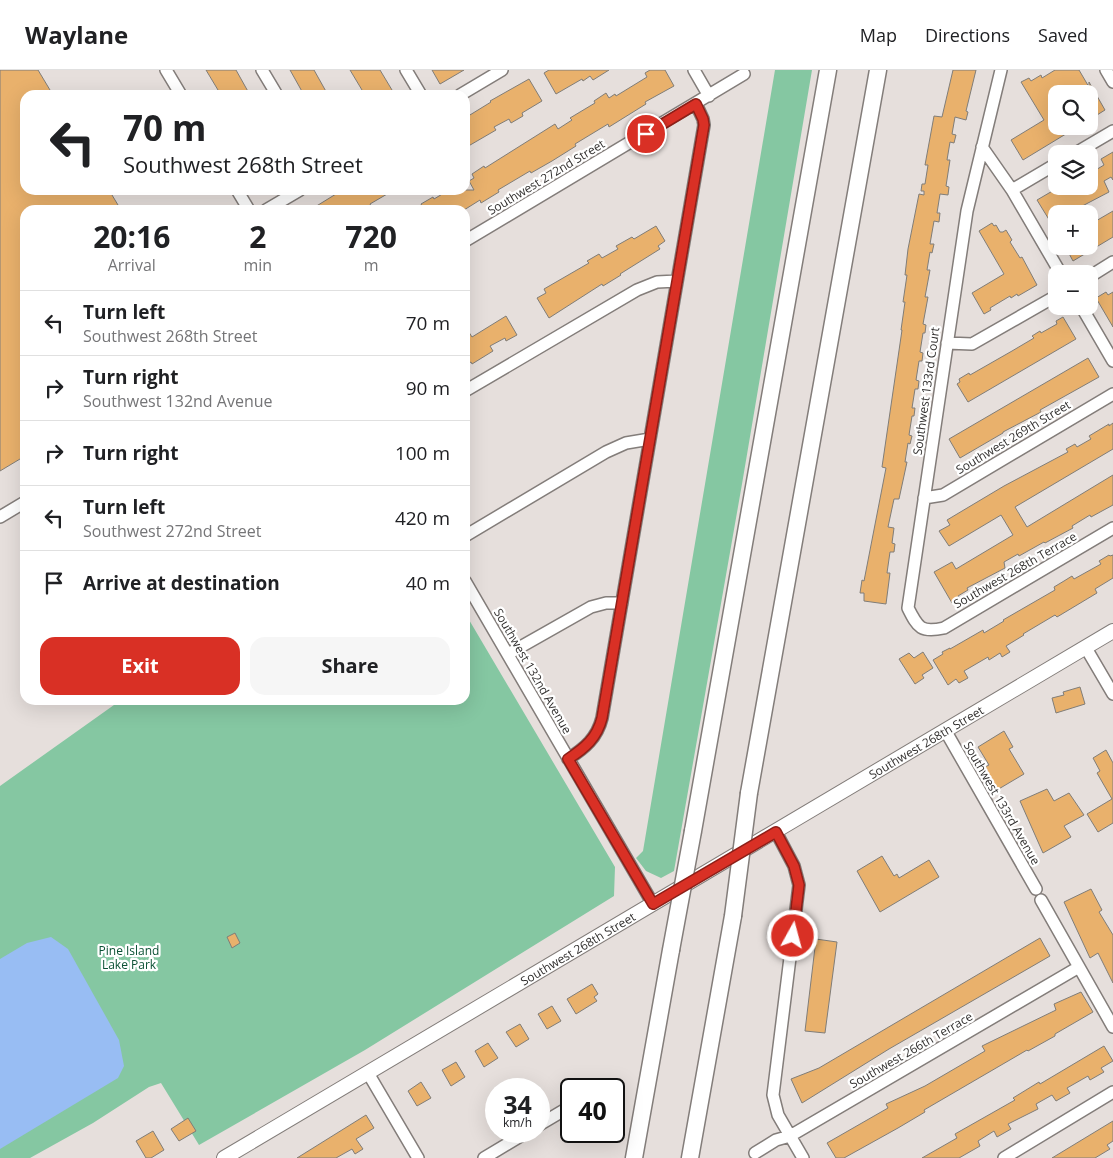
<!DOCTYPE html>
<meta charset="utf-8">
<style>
body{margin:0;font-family:"Open Sans",sans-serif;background:#f6f6f6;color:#202124;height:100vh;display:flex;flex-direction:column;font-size:19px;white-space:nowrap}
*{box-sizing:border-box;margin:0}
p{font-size:16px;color:#757577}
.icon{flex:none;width:28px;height:28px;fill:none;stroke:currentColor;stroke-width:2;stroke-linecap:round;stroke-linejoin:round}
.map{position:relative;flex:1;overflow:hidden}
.panel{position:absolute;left:20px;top:135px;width:450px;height:500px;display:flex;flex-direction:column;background:#fff;border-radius:15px;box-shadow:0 5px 20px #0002}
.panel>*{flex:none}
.hud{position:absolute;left:20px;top:20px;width:450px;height:105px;border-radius:15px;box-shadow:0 5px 20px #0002;background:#fff;color:#202124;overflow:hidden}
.fabs{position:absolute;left:1048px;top:15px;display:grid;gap:10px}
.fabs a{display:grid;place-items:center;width:50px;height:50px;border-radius:10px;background:#fff;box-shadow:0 5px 20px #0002;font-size:25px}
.speed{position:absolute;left:485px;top:1008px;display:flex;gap:10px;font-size:25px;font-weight:700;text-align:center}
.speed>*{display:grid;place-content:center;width:65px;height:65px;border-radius:50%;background:#fff;box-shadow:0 5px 20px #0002;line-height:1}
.speed small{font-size:12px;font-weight:400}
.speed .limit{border:2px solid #111;border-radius:8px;background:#fff;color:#111}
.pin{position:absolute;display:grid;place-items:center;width:42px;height:42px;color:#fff;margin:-21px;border:2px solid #fff;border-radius:50%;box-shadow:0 1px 5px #0007}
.me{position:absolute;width:55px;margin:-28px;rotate:7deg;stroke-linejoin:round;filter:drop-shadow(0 0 4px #0008)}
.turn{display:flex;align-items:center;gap:18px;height:105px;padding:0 20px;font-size:22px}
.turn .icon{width:65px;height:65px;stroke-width:2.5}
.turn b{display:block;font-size:35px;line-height:42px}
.eta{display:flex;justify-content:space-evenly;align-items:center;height:85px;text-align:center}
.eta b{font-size:30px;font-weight:700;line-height:35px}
.button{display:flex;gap:10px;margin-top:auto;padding:10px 20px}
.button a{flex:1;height:58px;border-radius:15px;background:#d93025;color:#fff;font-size:20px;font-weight:700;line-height:58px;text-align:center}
.button a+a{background:#f6f6f6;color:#202124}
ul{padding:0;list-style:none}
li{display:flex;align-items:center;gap:15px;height:65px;padding:0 20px;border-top:1px solid #e0e0e0}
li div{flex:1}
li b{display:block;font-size:19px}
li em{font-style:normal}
header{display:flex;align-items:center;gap:30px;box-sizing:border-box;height:70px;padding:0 25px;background:#fff;border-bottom:1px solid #e0e0e0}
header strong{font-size:24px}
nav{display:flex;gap:28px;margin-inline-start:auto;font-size:18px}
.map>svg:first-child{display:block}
.green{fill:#85c7a2}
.water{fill:#98bdf3}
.building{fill:#e9b16c;stroke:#807d78}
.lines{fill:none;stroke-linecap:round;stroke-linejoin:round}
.minor-casing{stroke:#837d7a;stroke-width:14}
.major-casing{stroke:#837d7a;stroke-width:16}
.highway-casing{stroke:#837d7a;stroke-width:19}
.minor{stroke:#fff;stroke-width:11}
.major{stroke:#fff;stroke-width:14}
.highway{stroke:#fff;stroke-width:16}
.highway-bridge-casing{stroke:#837d7a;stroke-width:19;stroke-linecap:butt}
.highway-bridge{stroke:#fff;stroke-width:16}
.route-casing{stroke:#8d1f18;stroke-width:12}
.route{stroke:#d93025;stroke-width:9}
.labels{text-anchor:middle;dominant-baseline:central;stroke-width:4.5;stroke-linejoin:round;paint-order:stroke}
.street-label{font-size:12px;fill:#312f2e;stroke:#fff}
.park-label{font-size:12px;fill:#0b5134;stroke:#fff}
</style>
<header>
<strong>Waylane</strong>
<nav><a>Map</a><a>Directions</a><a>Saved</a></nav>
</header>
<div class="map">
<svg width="1113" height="1088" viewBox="0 0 1113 1088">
<rect width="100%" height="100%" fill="#e6dfdc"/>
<!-- green -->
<path class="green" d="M 775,0 L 812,0 L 742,414 L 674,801 L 661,808 L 646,801 L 636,788 L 643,781 Z
M 465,543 L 615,797 L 614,826 L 365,980 L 199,1075 L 161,1013 L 149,1017 L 93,1053 L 30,1088 L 0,1088 L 0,716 L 121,630 L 465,630 Z"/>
<!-- water -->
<path class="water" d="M 51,867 L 68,879 L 119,970 L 124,996 L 118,1008 L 0,1079 L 0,889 L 27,873 Z"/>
<!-- building -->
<path class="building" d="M 0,0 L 38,0 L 53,25 L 25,25 L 25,120 L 109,120 L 121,140 L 25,140 L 25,386 L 0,401 Z
M 206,0 L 236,0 L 250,25 L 221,25 Z
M 290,0 L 314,0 L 328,25 L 304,25 Z
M 350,0 L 380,0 L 395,25 L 365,25 Z
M 432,0 L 464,0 L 440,14 Z
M 549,0 L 609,0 L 593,10 L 590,6 L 583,11 L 582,9 L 556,24 L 544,3 Z
M 650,0 L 665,0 L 674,16 L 645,32 L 646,34 L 609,57 L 608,54 L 575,74 L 576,76 L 552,91 L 531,103 L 530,101 L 498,120 L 499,122 L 481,133 L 480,130 L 464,140 L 424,140 L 421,134 L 433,127 L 434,129 L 449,120 L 474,120 L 469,111 L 474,108 L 472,104 L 484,96 L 485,98 L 555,54 L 558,59 L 572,50 L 570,48 L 595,33 L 594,31 L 606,23 L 609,28 L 615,24 L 616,26 L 647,7 L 645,3 Z
M 953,0 L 976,0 L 966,41 L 968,42 L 966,50 L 955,47 L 952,64 L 956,65 L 954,73 L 950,72 L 947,90 L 950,90 L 946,116 L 949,117 L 948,125 L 940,124 L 937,143 L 940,143 L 939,152 L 934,151 L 930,174 L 934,174 L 932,183 L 930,182 L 927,200 L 930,200 L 925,227 L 928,227 L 923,254 L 926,255 L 925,263 L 923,263 L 920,282 L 923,283 L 922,291 L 919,291 L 916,310 L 919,311 L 918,319 L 915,319 L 912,338 L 915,338 L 914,346 L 912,346 L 909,365 L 912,366 L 910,374 L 908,373 L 905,392 L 907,392 L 899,429 L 894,429 L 888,457 L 894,458 L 892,473 L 895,474 L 894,482 L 890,482 L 887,503 L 890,503 L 886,534 L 864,531 L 864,523 L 860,523 L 862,510 L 864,511 L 886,398 L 882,397 L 902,260 L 901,260 L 905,232 L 903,232 L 907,205 L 905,205 L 908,179 L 919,124 L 924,125 L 924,121 L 921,121 L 922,114 L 925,114 L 928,95 L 925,95 L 934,46 L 942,47 Z
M 1055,0 L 1079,0 L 1089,17 L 1089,12 L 1105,40 L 1089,50 L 1089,24 L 1056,24 L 1056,56 L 1079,56 L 1023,90 L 1011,70 L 1044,50 L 1021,12 L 1029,8 L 1031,11 L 1041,5 L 1042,8 Z
M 529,9 L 542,31 L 522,43 L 523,46 L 511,53 L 509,49 L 494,57 L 496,60 L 465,78 L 465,48 L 491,32 L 490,31 Z
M 1113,82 L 1113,110 L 1111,107 L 1104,111 L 1109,122 L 1067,144 L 1056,144 L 1056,161 L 1037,130 L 1061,116 L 1089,116 L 1089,104 L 1104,95 L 1101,89 Z
M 334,120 L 394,120 L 370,134 L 371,136 L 364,140 L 310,140 L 336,124 Z
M 1113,141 L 1113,167 L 1073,191 L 1065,176 L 1089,176 L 1089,155 Z
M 992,153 L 994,156 L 996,155 L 1000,162 L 1003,162 L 1006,160 L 1012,170 L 1010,172 L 1020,188 L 1022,187 L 1037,215 L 1018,226 L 1017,224 L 1011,228 L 1010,226 L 990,238 L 991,240 L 984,244 L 972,223 L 1004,204 L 979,161 Z
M 656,156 L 665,171 L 658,176 L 660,179 L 620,204 L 621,205 L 603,216 L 602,214 L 549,248 L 537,228 L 546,223 L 544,219 L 589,193 L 587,191 L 599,184 L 602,188 L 618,179 L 616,176 L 632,167 L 634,169 Z
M 1106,222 L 1108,225 L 1113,222 L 1113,257 L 1096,228 Z
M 506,246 L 517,265 L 506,271 L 505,268 L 490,276 L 493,281 L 472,294 L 471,292 L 465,295 L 465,256 L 472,267 Z
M 1063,247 L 1076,269 L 968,332 L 957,314 L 960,312 L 959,309 L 969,303 L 970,305 L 1012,281 L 1034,268 L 1032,266 L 1040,261 L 1041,263 L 1057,254 L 1056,251 Z
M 1088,288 L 1099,307 L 1040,340 L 1041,342 L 1003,362 L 1003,363 L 960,388 L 949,369 Z
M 1113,353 L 1113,379 L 1015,437 L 1027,457 L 1113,405 L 1113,435 L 1091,447 L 1090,445 L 1072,456 L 1073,458 L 1045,473 L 1044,472 L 1019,486 L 1018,484 L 1004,492 L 1005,498 L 967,518 L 968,520 L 958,526 L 959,528 L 952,533 L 934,502 L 952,492 L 956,499 L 1013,465 L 1001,445 L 949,476 L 939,461 L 950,455 L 947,450 L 1004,416 L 1068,382 L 1066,379 L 1075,374 L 1077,377 L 1091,369 L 1089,366 L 1109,354 L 1109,356 Z
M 1109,485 L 1110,486 L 1113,485 L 1113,508 L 1095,519 L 1097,523 L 1057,547 L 1055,545 L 1023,564 L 1024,565 L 1006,576 L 1010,582 L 1002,587 L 1000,583 L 989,590 L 988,587 L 964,601 L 968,608 L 959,613 L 956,609 L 948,615 L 933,590 L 943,584 L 942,582 L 950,578 L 950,579 L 983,560 L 984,563 L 1004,551 L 1003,550 L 1055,520 L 1054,517 L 1064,511 L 1072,506 L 1074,509 L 1101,494 L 1099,491 Z
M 923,582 L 933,598 L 922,605 L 924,608 L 915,614 L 899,589 L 909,583 L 914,588 Z
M 1080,617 L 1085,634 L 1056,643 L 1052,628 L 1064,625 L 1063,622 Z
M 1004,661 L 1013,677 L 1009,679 L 1024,704 L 997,720 L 985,697 L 989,695 L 978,677 Z
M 1106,680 L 1113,693 L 1113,753 L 1098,762 L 1087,744 L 1112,729 L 1097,703 L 1100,701 L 1093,688 Z
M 1047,719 L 1054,731 L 1069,723 L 1084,745 L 1064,756 L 1071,767 L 1043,783 L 1020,731 Z
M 882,786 L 894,806 L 897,804 L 899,808 L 929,790 L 939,807 L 880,842 L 857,801 Z
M 1091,819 L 1102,840 L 1099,842 L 1113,865 L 1113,913 L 1098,883 L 1090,888 L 1064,832 Z
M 235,863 L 240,873 L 232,878 L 227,867 Z
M 1040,868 L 1050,886 L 889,979 L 802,1033 L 791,1009 L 819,998 Z
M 816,869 L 837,872 L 825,963 L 805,961 Z
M 592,914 L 598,924 L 594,927 L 597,931 L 576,944 L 567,929 Z
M 1081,922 L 1093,942 L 1055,964 L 1055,966 L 1028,981 L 1027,980 L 924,1040 L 925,1042 L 898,1058 L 844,1088 L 836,1088 L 827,1073 L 888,1038 L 886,1034 L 925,1016 L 985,981 L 982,976 L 1056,940 L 1054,934 Z
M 552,936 L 561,951 L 547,959 L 538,944 Z
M 520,954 L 529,969 L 516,977 L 506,962 Z
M 488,973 L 498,988 L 484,997 L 475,981 Z
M 1104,976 L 1113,991 L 1101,998 L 1104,1002 L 1090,1010 L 1088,1006 L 1067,1018 L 1070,1023 L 1056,1031 L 1052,1025 L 1036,1034 L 1038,1039 L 1008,1054 L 1011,1059 L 997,1067 L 994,1061 L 978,1071 L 980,1076 L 959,1088 L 922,1088 L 957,1068 L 955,1064 L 1015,1030 L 1013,1028 L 1039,1012 L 1040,1014 Z
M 456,992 L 465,1007 L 451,1016 L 442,1000 Z
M 421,1012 L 431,1028 L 417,1036 L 408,1021 Z
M 366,1045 L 374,1058 L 356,1069 L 363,1079 L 355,1084 L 352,1079 L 336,1088 L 297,1088 Z
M 188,1048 L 196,1061 L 179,1071 L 171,1059 Z
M 1113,1051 L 1113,1071 L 1107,1075 L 1110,1079 L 1095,1088 L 1052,1088 Z
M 153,1061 L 164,1080 L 151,1088 L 146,1088 L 136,1071 Z"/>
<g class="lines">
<defs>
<path id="minor" d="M 166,0 L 181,25
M 262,0 L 277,25
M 406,0 L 421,25
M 694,0 L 709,26
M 1001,0 L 967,141 L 908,538 C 918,558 921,563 944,558 L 1113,458
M 1106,0 L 1113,12
M 460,25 L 502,0
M 982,77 L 1012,120 L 1061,204
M 1074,84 L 1113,61
M 237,120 L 249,140
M 1012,120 L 1056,94
M 266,140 L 300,120
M 465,171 L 744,4
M 1089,207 L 1113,192
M 1081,236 L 1113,291
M 947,273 L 972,274 L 1056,226
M 465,321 L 637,220 L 657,212 L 677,211
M 924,428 L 943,425 L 1113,324
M 0,447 L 25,432
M 465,466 L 606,382 L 626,373 L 650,369
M 465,511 L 653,834
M 1086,578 L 1113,624
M 508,584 L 591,537 L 606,533 L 622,533
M 945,660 L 1036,819
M 568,689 C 585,678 597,668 602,648 L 704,55 L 703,49 L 696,34
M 776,762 L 794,796 L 799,815 L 773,1025 L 778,1045 L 803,1088
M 1041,830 L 1113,957
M 368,1003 L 418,1088
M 539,1055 L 571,1036
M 755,1083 L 776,1070 L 790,1066 L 1079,897
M 484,1088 L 529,1061
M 1004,1088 L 1113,1022"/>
<g id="major">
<path id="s1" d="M 224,1088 L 1113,561"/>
</g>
<path id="highway" d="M 749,723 L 878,0
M 693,761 L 828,0
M 634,1088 L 671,880
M 690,1088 L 733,846"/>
</defs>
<!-- minor casing -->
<use href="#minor" class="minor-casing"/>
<!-- major casing -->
<use href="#major" class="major-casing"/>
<!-- highway casing -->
<use href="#highway" class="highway-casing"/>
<!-- minor -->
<use href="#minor" class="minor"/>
<!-- major -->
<use href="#major" class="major"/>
<!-- highway -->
<use href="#highway" class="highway"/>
<defs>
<path id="highway-bridge" d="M 733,846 L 749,723
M 671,880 L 693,761"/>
</defs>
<!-- highway-bridge casing -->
<use href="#highway-bridge" class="highway-bridge-casing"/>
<!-- highway-bridge -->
<use href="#highway-bridge" class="highway-bridge"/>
</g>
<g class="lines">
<defs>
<path id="route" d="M 646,64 L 696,34 L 703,49 L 704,55 L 602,648 C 597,668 585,678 568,689 L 653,834 L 776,762 L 794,796 L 799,815 L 793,866"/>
</defs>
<!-- route casing -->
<use href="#route" class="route-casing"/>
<!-- route -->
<use href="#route" class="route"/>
</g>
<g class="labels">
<!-- street labels -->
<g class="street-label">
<text transform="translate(546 107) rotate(-31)">Southwest 272nd Street</text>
<text transform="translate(926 321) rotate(-82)">Southwest 133rd Court</text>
<text transform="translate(1013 367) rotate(-31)">Southwest 269th Street</text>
<text transform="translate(1015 500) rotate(-30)">Southwest 268th Terrace</text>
<text transform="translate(533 601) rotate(60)">Southwest 132nd Avenue</text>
<text stroke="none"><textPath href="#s1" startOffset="816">Southwest 268th Street</textPath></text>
<text transform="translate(1002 733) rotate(60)">Southwest 133rd Avenue</text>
<text stroke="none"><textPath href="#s1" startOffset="411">Southwest 268th Street</textPath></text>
<text transform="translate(911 980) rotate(-30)">Southwest 266th Terrace</text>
</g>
<!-- park labels -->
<g class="park-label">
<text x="129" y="880">Pine Island<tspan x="129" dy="14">Lake Park</tspan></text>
</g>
</g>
</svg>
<div class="fabs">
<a><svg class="icon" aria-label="search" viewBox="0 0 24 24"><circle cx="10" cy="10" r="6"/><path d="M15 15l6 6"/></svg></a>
<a><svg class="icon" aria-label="layers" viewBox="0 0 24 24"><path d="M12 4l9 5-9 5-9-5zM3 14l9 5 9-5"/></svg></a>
<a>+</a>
<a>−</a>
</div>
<div class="speed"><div>34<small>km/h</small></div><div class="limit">40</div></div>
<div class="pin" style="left:646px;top:64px;background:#d93025"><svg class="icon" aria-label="arrive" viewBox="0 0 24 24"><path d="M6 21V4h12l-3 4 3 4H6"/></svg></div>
<svg class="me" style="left:793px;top:866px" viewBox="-20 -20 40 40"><circle r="17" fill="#d93025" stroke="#fff" stroke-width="3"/><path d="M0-11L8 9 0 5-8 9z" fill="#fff"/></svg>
<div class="hud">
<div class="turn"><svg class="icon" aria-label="left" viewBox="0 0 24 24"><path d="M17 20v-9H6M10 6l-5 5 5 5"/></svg><div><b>70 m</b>Southwest 268th Street</div></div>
</div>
<section class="panel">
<div class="eta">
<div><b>20:16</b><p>Arrival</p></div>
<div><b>2</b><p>min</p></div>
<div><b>720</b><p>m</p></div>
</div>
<ul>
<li><svg class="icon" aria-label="left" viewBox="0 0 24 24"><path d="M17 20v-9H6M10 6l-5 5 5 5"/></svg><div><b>Turn left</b><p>Southwest 268th Street</p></div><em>70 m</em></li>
<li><svg class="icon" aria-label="right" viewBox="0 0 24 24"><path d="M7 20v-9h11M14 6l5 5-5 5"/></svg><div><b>Turn right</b><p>Southwest 132nd Avenue</p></div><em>90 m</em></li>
<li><svg class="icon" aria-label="right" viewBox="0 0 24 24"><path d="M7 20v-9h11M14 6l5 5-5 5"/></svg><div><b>Turn right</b></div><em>100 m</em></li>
<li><svg class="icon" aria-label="left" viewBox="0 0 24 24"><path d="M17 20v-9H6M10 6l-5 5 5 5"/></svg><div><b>Turn left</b><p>Southwest 272nd Street</p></div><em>420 m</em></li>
<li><svg class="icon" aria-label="arrive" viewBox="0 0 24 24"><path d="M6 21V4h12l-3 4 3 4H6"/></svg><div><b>Arrive at destination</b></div><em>40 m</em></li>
</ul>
<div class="button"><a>Exit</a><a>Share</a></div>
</section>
</div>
